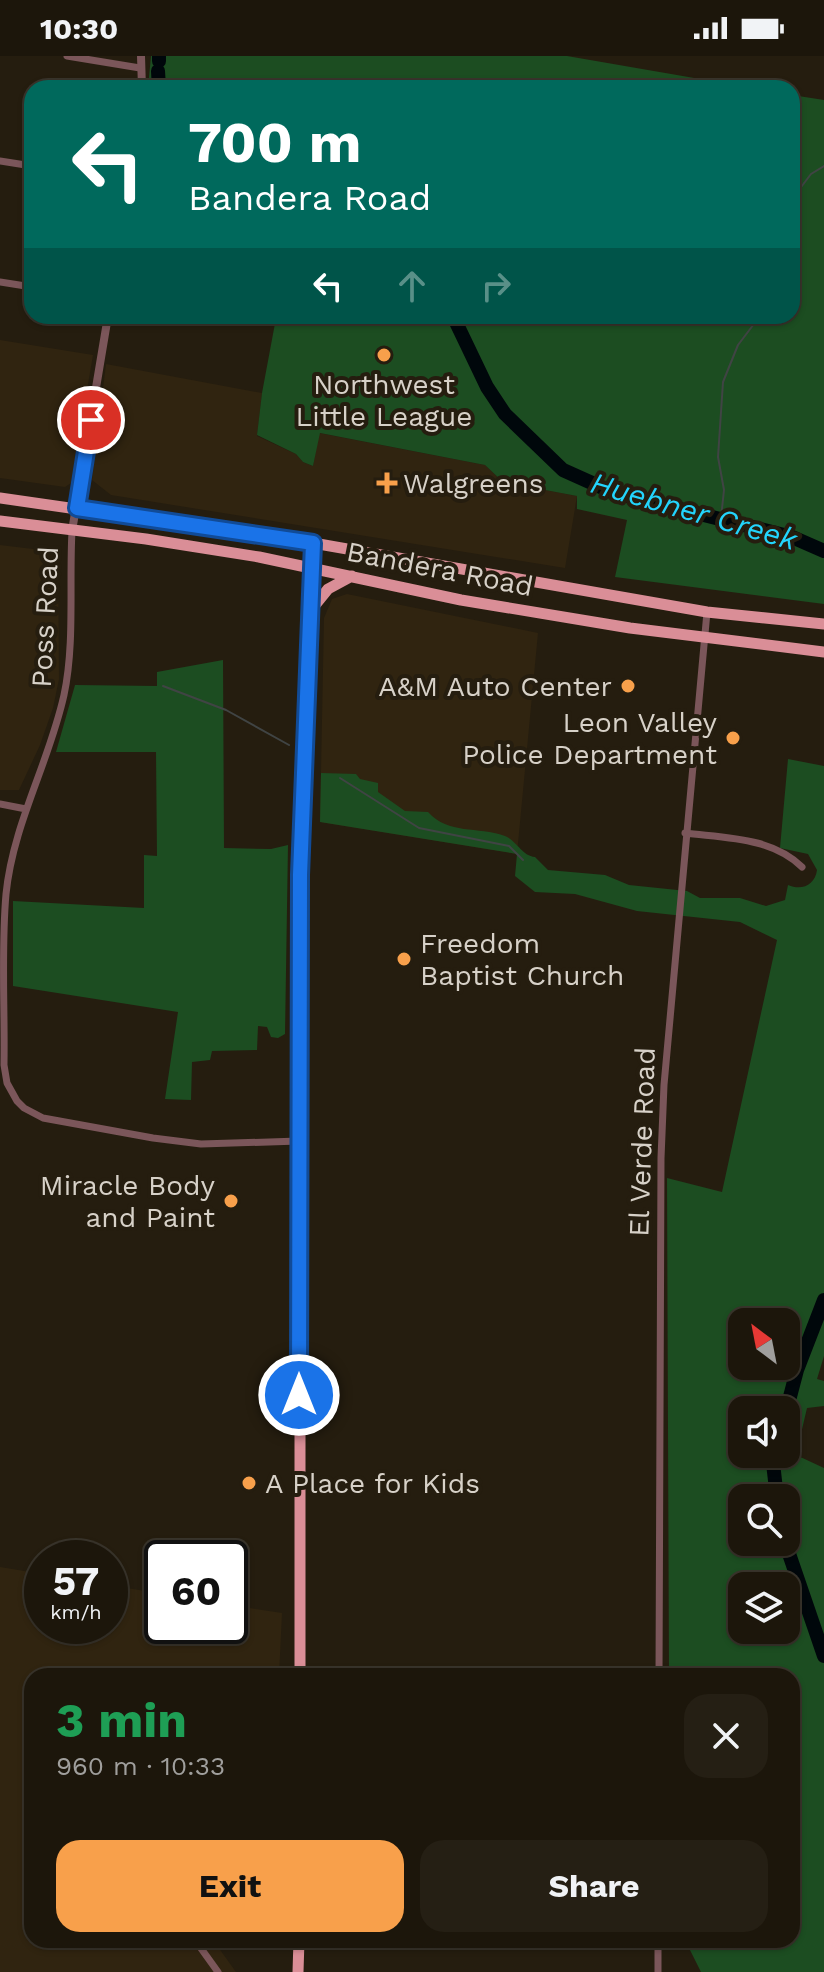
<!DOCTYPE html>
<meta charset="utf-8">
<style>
body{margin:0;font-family:"Work Sans",sans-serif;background:#251f14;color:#f1f3f6;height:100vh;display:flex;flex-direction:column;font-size:30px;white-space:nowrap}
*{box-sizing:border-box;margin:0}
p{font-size:26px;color:#a09f9d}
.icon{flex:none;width:44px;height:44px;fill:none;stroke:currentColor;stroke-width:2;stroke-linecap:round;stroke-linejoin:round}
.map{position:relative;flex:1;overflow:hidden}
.panel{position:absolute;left:24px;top:1612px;width:776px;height:280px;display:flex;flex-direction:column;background:#1c160b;border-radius:24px;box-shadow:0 2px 6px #0004,0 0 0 2px #3a352c}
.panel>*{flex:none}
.guide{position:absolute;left:24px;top:24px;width:776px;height:244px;border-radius:24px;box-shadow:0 2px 6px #0004,0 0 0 2px #3a352c;background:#00695c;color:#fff;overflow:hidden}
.needle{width:52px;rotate:328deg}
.buttons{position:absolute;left:728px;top:1252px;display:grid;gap:16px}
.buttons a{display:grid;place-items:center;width:72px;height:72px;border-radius:16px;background:#1c160b;box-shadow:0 2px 6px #0004,0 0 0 2px #3a352c;font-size:40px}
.speed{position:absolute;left:24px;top:1484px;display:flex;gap:16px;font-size:40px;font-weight:700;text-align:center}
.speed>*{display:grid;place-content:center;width:104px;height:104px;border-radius:50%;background:#1c160b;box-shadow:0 2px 6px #0004,0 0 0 2px #3a352c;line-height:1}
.speed small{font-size:20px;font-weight:400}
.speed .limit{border:4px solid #111;border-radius:12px;background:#fff;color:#111}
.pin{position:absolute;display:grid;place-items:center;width:68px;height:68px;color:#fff;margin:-34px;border:4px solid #fff;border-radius:50%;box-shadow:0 2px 8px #0007}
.me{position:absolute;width:88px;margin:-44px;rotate:0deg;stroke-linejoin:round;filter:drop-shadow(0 0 6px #0008)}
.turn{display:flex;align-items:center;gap:28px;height:168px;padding:0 32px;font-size:36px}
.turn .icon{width:104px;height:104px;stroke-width:2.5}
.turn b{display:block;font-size:56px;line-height:68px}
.lanes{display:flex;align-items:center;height:76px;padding:0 32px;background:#0003;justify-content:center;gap:40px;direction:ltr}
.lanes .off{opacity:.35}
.round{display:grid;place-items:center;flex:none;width:84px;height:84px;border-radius:24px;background:#251f14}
.headline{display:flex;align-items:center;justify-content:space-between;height:136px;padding:0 32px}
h1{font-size:48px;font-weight:700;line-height:60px;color:#1e9e55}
.cta{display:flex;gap:16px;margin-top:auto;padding:16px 32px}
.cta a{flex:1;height:92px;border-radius:24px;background:#f8a04b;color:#111;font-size:32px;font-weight:700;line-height:92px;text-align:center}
.cta a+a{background:#251f14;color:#f1f3f6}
.status{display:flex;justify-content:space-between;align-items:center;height:56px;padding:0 40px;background:#1c160b;direction:ltr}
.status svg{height:22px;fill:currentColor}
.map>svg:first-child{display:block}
.built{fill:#302410}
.green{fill:#1c4d21;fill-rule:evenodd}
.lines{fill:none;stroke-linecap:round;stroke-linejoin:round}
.stream{stroke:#404444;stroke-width:2}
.river{stroke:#00070b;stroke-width:14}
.minor{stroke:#7b565a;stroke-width:7}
.tertiary{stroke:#7b565a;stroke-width:8}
.primary{stroke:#da8e97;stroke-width:11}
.route-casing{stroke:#114b97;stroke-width:20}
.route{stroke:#1a73e8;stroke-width:14}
.poi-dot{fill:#f8a04b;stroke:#251d0f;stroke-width:3}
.labels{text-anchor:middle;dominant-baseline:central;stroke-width:8;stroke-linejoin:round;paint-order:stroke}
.poi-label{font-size:28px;fill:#d7d1c8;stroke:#251d0f;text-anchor:start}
.street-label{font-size:28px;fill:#d7d1c8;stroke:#251d0f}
.water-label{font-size:30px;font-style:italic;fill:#23d4fc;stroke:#251d0f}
</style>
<div class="status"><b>10:30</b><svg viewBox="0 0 49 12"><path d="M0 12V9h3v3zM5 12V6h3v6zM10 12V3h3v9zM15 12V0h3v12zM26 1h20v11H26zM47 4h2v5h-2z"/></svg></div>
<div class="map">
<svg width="824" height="1916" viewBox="0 0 824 1916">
<rect width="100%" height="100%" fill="#251d0f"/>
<!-- built -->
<path class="built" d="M 0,284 L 93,299 L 71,427 L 65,431 L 0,422 Z
M 106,308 L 262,337 L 257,380 L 296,398 L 303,406 L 313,410 L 319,377 L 485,409 L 503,426 L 577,440 L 565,512 L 111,439 L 92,424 Z
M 0,489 L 58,496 L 59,623 L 53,652 L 40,689 L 19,734 L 0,734 Z
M 347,538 L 538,577 L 517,798 L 320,766 L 324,562 L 332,543 Z
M 0,1511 L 42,1518 L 42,1570 L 110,1570 L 110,1529 L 162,1538 L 162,1570 L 230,1570 L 230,1549 L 282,1557 L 279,1620 L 32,1620 L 32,1884 L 213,1884 L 236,1916 L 0,1916 Z"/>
<!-- green -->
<path class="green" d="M 151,0 L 567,0 L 752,32 L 148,32 Z
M 792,39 L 824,44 L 824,548 L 615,521 L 627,464 L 577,453 L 577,440 L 503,426 L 485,409 L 320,377 L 313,410 L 303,406 L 296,398 L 257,379 L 262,337 L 276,262 L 266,260 L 792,260 Z
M 223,604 L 224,792 L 271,793 L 288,789 L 285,978 L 278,982 L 271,981 L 267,971 L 258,970 L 257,994 L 212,995 L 210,1004 L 192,1006 L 191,1044 L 165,1043 L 178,956 L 13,930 L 13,845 L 144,852 L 144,799 L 157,800 L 156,696 L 56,696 L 75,629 L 157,630 L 157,616 Z
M 788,703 L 824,710 L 824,1300 L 817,1323 L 824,1325 L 824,1350 L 807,1352 L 796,1399 L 824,1412 L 824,1916 L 701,1916 L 686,1886 L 792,1884 L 792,1620 L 669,1620 L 667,1122 L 722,1136 L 777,884 L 740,866 L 637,855 L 575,838 L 535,836 L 515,820 L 517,798 L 320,766 L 321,717 L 356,718 L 360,723 L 378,727 L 378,736 L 405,755 L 428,756 C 449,779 477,770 505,780 C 517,785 522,800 535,801 L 548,814 L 605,819 L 629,829 L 687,835 L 700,842 L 740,842 L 766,850 L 785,844 L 788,829 C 802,835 815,829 817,814 L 808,798 L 780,792 ZM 742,1266 L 786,1266 L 786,1310 L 742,1310 ZM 742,1354 L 786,1354 L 786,1398 L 742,1398 ZM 742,1442 L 786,1442 L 786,1486 L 742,1486 ZM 742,1530 L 786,1530 L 786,1574 L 742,1574 Z"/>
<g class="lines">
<!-- stream -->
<path class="stream" d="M 792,143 L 811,118 L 824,110
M 721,462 L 724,434 L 718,401 L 723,326 L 738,289 L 760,260
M 163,630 L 226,654 L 289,689
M 340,722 L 419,772 L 509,790 L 523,804"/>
<!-- river -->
<path class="river" d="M 159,5 L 159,0
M 158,15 L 159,32
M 453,260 L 487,331 L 505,358 L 563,414 L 612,436 L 792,481 L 824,495
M 786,1356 L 797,1314 L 824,1244
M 776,1398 L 773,1407 L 777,1442
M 785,1486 L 824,1600"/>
<!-- minor -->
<path class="minor" d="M 67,0 L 140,12
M 0,105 L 32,110
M 0,226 L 32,231
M 72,475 C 69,528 75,588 64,639 C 49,707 13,768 6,838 C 1,894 5,953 4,1009 L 7,1027 L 17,1045 L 24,1052 L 43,1062 L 153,1082 L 201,1088 L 299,1085
M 0,748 L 26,753
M 685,777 C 725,782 771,781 802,811
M 659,1620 L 661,1102 L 664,1029 L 707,556
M 195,1884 L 218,1916
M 658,1916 L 658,1884"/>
<!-- tertiary -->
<path class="tertiary" d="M 141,0 L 142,32
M 72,475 L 108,260"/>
<!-- primary -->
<path class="primary" d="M 0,442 L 313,487 L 707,556 L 824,568
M 0,465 L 146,483 L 259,501 L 461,544 L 630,572 L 824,596
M 311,554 L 328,533 L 352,520
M 300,1620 L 300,826 L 309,629 L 313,487
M 298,1916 L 299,1884"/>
</g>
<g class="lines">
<defs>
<path id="route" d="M 91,364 L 77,452 L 313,487 L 300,819 L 299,1339"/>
</defs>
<!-- route casing -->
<use href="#route" class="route-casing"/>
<!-- route -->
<use href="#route" class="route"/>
</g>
<!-- markers -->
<g class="poi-dot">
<circle cx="384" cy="299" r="8"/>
<path d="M383 415h8v8h8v8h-8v8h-8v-8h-8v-8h8z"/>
<circle cx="628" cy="630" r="8"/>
<circle cx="733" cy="682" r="8"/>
<circle cx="404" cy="903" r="8"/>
<circle cx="231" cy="1145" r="8"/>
<circle cx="249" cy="1427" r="8"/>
</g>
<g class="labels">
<!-- poi labels -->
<g class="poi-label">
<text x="384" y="328" text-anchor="middle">Northwest<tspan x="384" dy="32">Little League</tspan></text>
<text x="403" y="427">Walgreens</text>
<text x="612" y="630" text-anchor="end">A&amp;M Auto Center</text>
<text x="717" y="666" text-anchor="end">Leon Valley<tspan x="717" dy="32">Police Department</tspan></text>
<text x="420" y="887">Freedom<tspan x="420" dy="32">Baptist Church</tspan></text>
<text x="215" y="1129" text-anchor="end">Miracle Body<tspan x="215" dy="32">and Paint</tspan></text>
<text x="265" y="1427">A Place for Kids</text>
</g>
<!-- street labels -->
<g class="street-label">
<text transform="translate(440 513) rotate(11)">Bandera Road</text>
<text transform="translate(45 561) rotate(-87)">Poss Road</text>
<text transform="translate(642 1086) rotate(-88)">El Verde Road</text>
</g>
<!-- water labels -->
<g class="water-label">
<text transform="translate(694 455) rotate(16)">Huebner Creek</text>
</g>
</g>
</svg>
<div class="buttons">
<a><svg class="needle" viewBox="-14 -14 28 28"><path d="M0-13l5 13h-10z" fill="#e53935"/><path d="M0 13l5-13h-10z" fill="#a09f9d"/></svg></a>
<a><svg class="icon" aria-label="sound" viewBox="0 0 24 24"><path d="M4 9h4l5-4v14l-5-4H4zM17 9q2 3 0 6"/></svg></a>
<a><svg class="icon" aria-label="search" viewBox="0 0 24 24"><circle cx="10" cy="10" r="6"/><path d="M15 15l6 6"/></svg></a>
<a><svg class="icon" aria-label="layers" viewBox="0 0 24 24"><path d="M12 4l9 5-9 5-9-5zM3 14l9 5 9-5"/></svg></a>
</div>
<div class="speed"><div>57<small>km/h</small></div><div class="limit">60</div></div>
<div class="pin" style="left:91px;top:364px;background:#d93025"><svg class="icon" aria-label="arrive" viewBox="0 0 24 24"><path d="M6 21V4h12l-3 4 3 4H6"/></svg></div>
<svg class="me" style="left:299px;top:1339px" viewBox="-20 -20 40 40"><circle r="17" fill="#1a73e8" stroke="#fff" stroke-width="3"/><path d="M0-11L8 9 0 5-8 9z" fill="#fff"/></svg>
<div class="guide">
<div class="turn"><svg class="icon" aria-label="left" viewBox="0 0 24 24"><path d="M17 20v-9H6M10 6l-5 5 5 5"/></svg><div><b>700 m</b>Bandera Road</div></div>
<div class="lanes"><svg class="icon" aria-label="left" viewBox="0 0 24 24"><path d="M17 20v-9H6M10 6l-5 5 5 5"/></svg><svg class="icon off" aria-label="ahead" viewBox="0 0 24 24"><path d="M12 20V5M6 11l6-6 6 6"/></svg><svg class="icon off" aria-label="right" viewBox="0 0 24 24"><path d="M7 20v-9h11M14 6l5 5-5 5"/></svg></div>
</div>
<section class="panel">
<div class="headline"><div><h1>3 min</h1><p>960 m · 10:33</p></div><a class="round"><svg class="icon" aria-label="close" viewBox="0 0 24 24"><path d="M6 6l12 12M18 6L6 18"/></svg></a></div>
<div class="cta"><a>Exit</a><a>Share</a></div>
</section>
</div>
